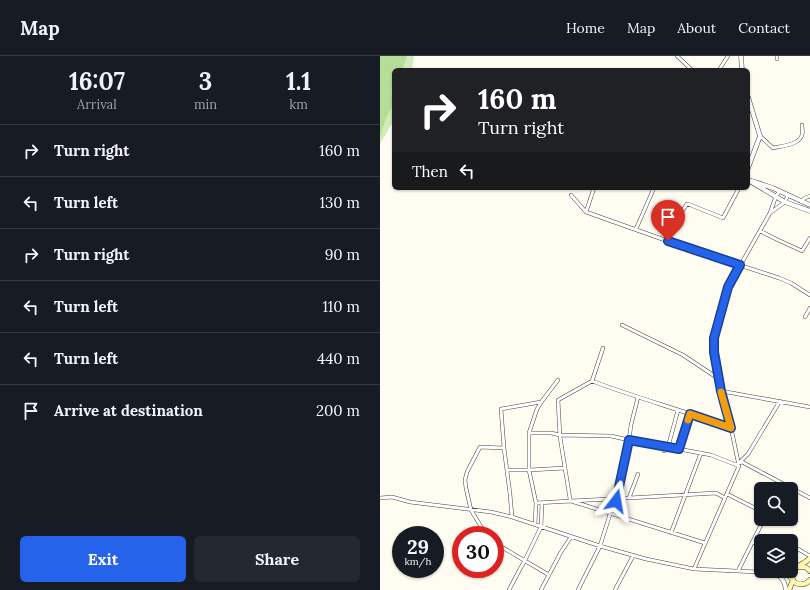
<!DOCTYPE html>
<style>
body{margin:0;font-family:Lora,serif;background:#242831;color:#f1f3f6;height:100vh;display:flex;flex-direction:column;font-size:15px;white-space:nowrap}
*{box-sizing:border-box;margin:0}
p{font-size:13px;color:#9ea1a6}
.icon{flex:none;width:22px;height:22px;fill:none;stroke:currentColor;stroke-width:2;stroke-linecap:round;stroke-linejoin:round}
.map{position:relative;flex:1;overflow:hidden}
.side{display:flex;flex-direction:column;background:#171b24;width:380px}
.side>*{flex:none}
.hud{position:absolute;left:12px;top:12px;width:358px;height:122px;border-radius:6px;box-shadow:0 1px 3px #0004;background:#202124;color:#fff;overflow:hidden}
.controls{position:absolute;left:374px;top:426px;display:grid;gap:8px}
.controls a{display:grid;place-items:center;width:44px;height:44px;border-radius:6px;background:#171b24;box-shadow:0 1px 3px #0004;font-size:20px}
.speed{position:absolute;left:12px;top:470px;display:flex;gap:8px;font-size:20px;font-weight:700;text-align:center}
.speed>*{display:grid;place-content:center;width:52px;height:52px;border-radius:50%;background:#171b24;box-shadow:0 1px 3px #0004;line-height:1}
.speed small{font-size:10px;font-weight:400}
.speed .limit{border:6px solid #d22;background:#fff;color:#111}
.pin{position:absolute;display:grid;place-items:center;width:34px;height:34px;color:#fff;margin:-41px -17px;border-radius:50% 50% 50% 0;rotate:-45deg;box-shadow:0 0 4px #0007}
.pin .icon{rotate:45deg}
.me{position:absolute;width:44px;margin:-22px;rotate:14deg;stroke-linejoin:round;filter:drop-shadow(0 0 3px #0008)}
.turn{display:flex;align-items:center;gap:14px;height:84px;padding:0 20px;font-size:18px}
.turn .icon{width:52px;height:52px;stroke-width:2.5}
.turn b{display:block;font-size:28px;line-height:34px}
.then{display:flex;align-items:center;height:38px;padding:0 20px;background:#0003;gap:8px;font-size:15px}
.eta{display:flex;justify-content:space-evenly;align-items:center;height:68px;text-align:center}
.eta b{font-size:24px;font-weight:700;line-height:28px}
.primary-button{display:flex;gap:8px;margin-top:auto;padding:8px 20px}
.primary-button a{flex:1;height:46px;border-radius:6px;background:#2563eb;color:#fff;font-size:16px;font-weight:700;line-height:46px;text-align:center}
.primary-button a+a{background:#242831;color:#f1f3f6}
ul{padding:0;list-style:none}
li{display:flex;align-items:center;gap:12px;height:52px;padding:0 20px;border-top:1px solid #363941}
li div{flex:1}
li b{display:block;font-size:15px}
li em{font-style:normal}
header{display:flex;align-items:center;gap:24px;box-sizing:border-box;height:56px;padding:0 20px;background:#171b24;border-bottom:1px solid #363941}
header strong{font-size:19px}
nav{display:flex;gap:22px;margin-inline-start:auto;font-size:14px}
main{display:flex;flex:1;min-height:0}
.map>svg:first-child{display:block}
.green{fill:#d2ecb9}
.forest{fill:#b5dd97}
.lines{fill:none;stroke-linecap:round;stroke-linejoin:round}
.minor-casing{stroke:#424242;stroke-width:4}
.tertiary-casing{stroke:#424242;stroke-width:5}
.secondary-casing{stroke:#313131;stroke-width:5.5}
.minor{stroke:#fff;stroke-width:3}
.tertiary{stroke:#fff;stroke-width:4}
.secondary{stroke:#fff8ad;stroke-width:4.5}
.route-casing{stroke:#184099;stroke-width:10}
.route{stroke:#2563eb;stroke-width:7}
.slow{stroke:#f59e0b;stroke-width:7}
</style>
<header>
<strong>Map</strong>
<nav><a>Home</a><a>Map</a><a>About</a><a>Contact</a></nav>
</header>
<main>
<section class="side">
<div class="eta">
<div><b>16:07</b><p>Arrival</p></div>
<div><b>3</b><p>min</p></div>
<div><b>1.1</b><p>km</p></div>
</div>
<ul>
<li><svg class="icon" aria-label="right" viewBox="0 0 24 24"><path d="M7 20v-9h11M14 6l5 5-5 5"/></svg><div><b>Turn right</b></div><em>160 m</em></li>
<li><svg class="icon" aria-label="left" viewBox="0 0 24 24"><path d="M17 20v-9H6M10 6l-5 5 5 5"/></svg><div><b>Turn left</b></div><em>130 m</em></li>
<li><svg class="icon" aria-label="right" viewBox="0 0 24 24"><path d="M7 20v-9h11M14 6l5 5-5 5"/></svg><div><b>Turn right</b></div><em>90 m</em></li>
<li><svg class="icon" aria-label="left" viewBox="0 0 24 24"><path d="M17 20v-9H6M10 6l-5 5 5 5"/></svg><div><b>Turn left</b></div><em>110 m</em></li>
<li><svg class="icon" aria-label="left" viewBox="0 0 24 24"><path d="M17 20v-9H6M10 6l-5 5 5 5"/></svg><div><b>Turn left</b></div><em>440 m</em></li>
<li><svg class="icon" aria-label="arrive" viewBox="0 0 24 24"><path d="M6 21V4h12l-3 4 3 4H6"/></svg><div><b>Arrive at destination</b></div><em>200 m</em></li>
</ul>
<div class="primary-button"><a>Exit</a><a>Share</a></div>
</section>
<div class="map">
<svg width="430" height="534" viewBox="0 0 430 534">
<rect width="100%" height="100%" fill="#fffdf2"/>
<!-- green -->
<path class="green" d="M 0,0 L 34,0 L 32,14 L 14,14 L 14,64 L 0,88 Z"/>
<!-- forest -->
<path class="forest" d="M 0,0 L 27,0 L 22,14 L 14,14 L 14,34 L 11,38 L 14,41 L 14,48 L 7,60 L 0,80 Z"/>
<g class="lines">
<defs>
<path id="minor" d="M 297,0 L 312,14
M 397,3 L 397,0
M 339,14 L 348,0
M 380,80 L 393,92 C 402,90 419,89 422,79 C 423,76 422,72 422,69
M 191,139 L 206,156 L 299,189 L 399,222 L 411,227 L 430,239
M 421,145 L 425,142 L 430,140
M 206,156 L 214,132
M 390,157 L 405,146 L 408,139
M 256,173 L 274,132
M 380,175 L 398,184 L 422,195 L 430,182
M 288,185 L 299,160 L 307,148 L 308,148 L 343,162 L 359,132
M 425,261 L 430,252
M 242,269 L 303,299 L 333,319 L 338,322
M 178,324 L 162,345 L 157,353 L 149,377 L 149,414 L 185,412 L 190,443 L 191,445 L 230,443 L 234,443 L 236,445 L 231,455 L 220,490 L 198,534
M 212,325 C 257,342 305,355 351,372
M 341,335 L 430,351
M 149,377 L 171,377 L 180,379 L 231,380 L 249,384 L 288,391 L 298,354
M 124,392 L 121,353 L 161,346
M 299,393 L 310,358
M 284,395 L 288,391 L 331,399 L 359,410
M 360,406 L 368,398 L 400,345
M 358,407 L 362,406 L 430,442
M 185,412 L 180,381 L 178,344 L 212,325 L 223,292
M 127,414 L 149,414 L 156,447
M 399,433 L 402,427
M 347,438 L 381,455
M 0,442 L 12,441 L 30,446 L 111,456 L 132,461 L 220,490 L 266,503 L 314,513 L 378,516 L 390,515
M 236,442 L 249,442 L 336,437 L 345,442
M 236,442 L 248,391 L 251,369 L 258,341
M 249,442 L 258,418
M 155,469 L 156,447 L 191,445 L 325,487
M 291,477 L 321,397
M 106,479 L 91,454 L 86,432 L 85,424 L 87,416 L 100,391 L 124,392 L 130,438 L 132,461
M 372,486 L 381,488
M 115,487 L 169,519
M 411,489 L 430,500
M 314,513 L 317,506 L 359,410 L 350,367 L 341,335 L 335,296 L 335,282 L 348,231 L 390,157 L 396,140 L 400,135
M 358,515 L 384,463
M 129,534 L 140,513 L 144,506 L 161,471 L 162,447
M 161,534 L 181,496 L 191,481
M 235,534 L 253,500"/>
<path id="tertiary" d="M 361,0 L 362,14
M 368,41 L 380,80 L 368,112
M 368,124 L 405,146 L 430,155
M 372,125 L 393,132 L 408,139 L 430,149
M 390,515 C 400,520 404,522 406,534
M 396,516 L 409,520 L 413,524"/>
<path id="secondary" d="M 430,502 C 426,507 417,509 414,515 C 407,525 421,534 430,524
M 419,511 C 424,510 427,511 430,515
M 409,534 L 413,524"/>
</defs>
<!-- minor casing -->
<use href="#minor" class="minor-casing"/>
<!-- tertiary casing -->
<use href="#tertiary" class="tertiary-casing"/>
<!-- secondary casing -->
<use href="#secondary" class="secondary-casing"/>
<!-- minor -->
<use href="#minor" class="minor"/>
<!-- tertiary -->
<use href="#tertiary" class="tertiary"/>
<!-- secondary -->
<use href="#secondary" class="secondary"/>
</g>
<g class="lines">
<defs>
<path id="route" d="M 236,445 L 249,384 L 299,393 L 310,358 L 351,372 L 341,335 L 334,296 L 334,282 L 348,231 L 360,209 L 288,185"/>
</defs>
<!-- route casing -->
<use href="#route" class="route-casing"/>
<!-- route -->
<use href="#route" class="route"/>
<!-- slow -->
<path class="slow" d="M 308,364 L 310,358 L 351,372 L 341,336"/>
</g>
</svg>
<div class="controls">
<a><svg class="icon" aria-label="search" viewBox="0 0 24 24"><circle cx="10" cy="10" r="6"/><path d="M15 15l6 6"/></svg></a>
<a><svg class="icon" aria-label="layers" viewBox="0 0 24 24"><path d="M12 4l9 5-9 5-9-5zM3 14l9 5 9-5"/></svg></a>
</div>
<div class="speed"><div>29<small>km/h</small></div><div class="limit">30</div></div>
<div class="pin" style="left:288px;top:185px;background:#d93025"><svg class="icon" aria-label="arrive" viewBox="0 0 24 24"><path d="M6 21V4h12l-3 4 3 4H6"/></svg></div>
<svg class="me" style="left:236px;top:445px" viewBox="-20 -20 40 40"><path d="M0-17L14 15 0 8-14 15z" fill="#2563eb" stroke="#fff" stroke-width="4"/></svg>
<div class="hud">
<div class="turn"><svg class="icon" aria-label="right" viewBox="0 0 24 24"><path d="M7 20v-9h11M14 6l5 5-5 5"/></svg><div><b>160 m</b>Turn right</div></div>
<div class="then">Then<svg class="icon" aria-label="left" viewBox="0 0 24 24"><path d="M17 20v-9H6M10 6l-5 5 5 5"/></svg></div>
</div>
</div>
</main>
